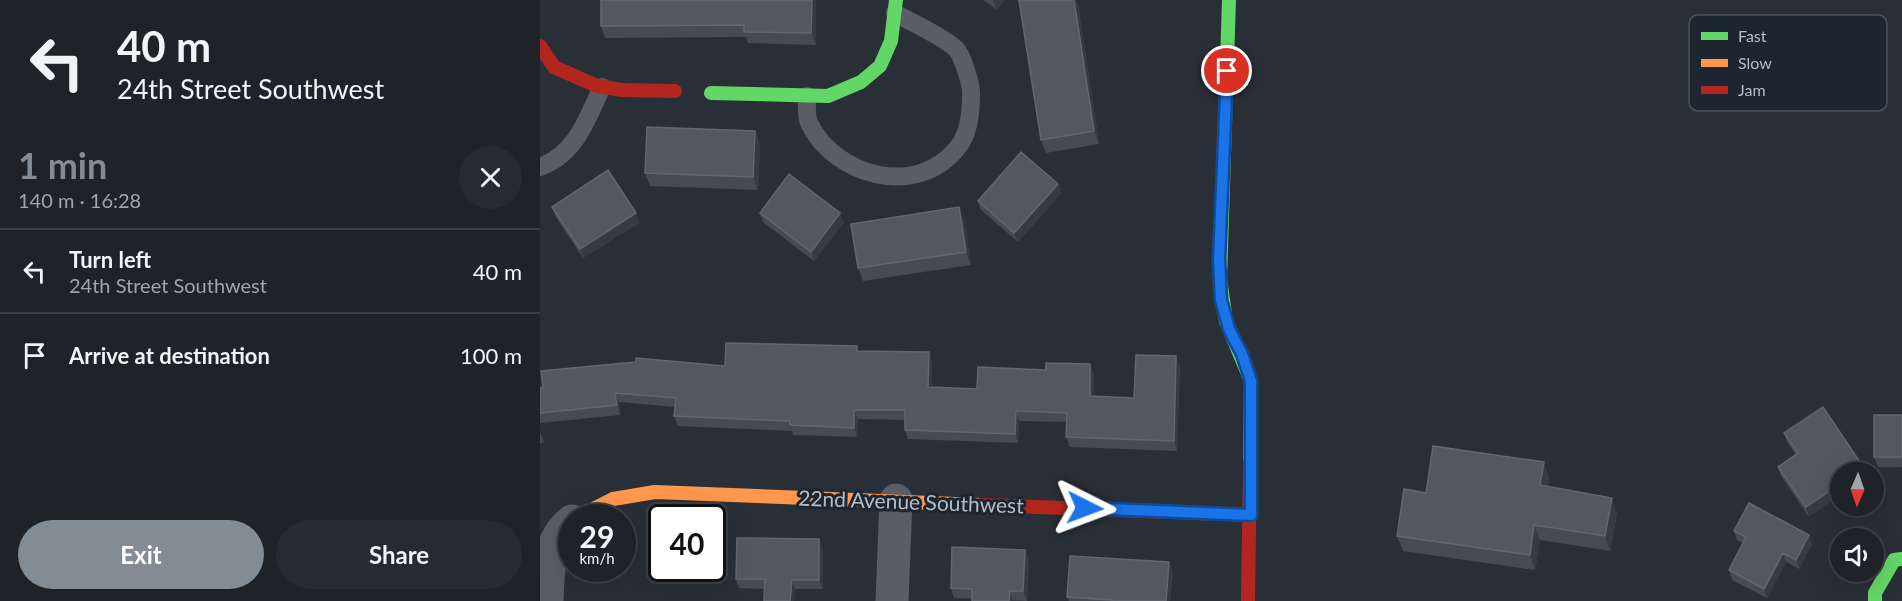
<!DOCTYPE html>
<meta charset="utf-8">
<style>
body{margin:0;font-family:Lato,sans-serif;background:#272b30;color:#f1f3f6;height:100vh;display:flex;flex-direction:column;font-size:22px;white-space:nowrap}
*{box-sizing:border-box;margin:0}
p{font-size:20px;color:#a1a4a8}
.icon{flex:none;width:33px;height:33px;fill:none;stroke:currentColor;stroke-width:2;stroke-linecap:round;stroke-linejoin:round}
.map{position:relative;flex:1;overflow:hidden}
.panel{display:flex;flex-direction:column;background:#1f2328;width:540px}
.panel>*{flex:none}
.guide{background:#1f2328;color:#f1f3f6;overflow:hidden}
.needle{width:39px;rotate:182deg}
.buttons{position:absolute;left:1290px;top:462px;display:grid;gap:12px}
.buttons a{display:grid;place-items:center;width:54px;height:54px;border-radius:50%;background:#1f2328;box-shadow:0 6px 24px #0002,0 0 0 2px #3c4045;font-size:30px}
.speed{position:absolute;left:18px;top:504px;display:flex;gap:12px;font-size:30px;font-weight:700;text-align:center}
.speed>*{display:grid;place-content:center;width:78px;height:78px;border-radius:50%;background:#1f2328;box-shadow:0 6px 24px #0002,0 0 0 2px #3c4045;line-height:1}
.speed small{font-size:15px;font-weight:400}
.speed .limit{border:3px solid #111;border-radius:9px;background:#fff;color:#111}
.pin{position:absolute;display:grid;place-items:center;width:51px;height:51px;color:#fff;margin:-26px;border:3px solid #fff;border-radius:50%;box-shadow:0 2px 6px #0007}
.me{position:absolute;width:66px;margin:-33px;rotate:93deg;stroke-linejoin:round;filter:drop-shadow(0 0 4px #0008)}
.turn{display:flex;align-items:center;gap:21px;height:126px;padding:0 18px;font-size:27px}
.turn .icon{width:78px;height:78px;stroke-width:2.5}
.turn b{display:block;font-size:42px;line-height:51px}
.round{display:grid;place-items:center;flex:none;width:63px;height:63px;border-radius:32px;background:#272b30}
.summary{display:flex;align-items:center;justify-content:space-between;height:102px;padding:0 18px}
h1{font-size:36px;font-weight:700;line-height:45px;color:#838b94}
.primary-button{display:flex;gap:12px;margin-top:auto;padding:12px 18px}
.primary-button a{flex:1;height:69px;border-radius:36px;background:#838b94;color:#fff;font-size:24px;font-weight:700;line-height:69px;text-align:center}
.primary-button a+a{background:#272b30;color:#f1f3f6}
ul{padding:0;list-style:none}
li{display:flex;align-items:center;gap:18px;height:84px;padding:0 18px;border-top:2px solid #3c4045}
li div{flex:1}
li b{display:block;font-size:22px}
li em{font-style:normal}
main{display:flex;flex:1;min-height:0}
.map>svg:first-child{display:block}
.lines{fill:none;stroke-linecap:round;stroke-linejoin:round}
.lane{stroke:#595e64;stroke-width:18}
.street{stroke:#595e64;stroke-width:33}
.fast{stroke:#63d668;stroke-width:14}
.slow{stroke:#ff974d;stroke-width:14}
.jam{stroke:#b3261e;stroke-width:14}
.wall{fill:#464b53}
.shaded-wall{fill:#363b42}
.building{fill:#52585f;stroke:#616770;stroke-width:1.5}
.route-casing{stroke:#114b97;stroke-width:15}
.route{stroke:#1a73e8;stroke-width:10}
.labels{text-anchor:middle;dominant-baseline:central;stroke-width:6;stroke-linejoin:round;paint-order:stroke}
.street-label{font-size:21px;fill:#b3bcc7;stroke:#1d2630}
.key{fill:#1d2630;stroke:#4a535d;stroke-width:1.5}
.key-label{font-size:16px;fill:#b3bcc7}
</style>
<main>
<section class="panel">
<div class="guide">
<div class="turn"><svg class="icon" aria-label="left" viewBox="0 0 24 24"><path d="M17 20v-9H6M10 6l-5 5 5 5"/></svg><div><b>40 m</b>24th Street Southwest</div></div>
</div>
<div class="summary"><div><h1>1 min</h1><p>140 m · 16:28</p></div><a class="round"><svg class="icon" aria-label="close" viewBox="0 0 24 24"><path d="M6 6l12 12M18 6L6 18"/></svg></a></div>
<ul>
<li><svg class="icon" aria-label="left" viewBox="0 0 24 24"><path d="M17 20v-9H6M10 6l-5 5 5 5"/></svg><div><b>Turn left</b><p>24th Street Southwest</p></div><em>40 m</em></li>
<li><svg class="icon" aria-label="arrive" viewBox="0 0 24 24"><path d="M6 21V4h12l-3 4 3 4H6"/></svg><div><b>Arrive at destination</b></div><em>100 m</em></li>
</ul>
<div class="primary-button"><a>Exit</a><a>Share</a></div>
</section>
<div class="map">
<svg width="1362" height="601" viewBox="0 0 1362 601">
<rect width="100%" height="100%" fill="#292f36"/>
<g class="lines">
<!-- lane -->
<path class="lane" d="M 267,96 C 267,104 266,116 269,123 C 295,177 378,199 418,147 C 429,134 431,111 431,95 C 432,86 422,53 415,48 C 399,34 374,24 355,13
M 0,167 C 36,154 47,119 62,87"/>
<!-- street -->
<path class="street" d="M 7,601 C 8,574 8,539 32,521
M 352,601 L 356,500"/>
<!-- fast -->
<path class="fast" d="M 689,0 L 680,278 L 686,321 L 711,381 L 710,462
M 171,93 L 288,96 L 321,82 L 340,66 L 351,41 L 356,0
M 1335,601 L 1335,593 L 1354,560 L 1362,559"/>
<!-- slow -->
<path class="slow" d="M 36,518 L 73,499 L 115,492 L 441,505"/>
<!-- jam -->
<path class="jam" d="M 0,46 L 14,67 L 57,86 L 82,90 L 135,91
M 441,505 L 711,515
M 708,601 L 710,462"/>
</g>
<!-- wall -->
<path class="wall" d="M 276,0 L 276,45 L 208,43 L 206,37 L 65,38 L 61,26 Z
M 443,0 L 464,0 L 457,10 Z
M 538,4 L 559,144 L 506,153 L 501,140 Z
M 220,144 L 218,190 L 110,186 L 105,173 Z
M 518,184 L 521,193 L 478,242 L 441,210 L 438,201 Z
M 12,207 L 99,223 L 43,258 L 15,216 Z
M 419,207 L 424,220 L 431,265 L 323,281 L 318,268 Z
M 220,213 L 304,222 L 274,261 L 223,222 Z
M 319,351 L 389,352 L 392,362 L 392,387 L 437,389 L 554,373 L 553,396 L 594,398 L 640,365 L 637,451 L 530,447 L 526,437 L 527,422 L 479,421 L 478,443 L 368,439 L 365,430 L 365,420 L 318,419 L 317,437 L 253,435 L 252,431 L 138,426 L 134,416 L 135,407 L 79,402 L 80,415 L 0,423 L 0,388 Z
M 1283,407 L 1269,517 L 1241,476 L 1238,467 L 1256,455 L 1247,442 L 1244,433 Z
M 1362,415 L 1362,467 L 1338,467 L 1334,457 Z
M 0,432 L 4,442 L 0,444 Z
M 1009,477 L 1008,486 L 1077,513 L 1070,551 L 1000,540 L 995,570 L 863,551 L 857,536 L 886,493 Z
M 1194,531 L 1272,544 L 1259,569 L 1246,562 L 1227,598 L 1192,580 L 1189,570 L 1203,543 L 1197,540 Z
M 283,549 L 283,589 L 255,589 L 254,601 L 224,601 L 225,589 L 199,588 L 196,579 Z
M 489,559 L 487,601 L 414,598 L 411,588 Z
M 633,571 L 630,601 L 529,601 L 527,597 Z"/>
<!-- shaded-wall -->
<path class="shaded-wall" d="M 272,0 L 276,0 L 276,45 L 271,33 Z
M 453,0 L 464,0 L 457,10 Z
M 534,0 L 536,0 L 538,4 L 559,144 L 554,131 Z
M 215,131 L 220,144 L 218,190 L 213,177 Z
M 518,184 L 521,193 L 478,242 L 474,233 Z
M 419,207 L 424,220 L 431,265 L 426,252 Z
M 96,213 L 99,223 L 43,258 L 40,249 Z
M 300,213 L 304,222 L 274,261 L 271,252 Z
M 389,352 L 392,362 L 392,396 L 388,387 Z
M 636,356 L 640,365 L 637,451 L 634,441 Z
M 550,364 L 554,373 L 553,406 L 550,396 Z
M 75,393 L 79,402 L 80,415 L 77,405 Z
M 314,410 L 318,419 L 317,437 L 314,428 Z
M 476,411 L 479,421 L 478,443 L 475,434 Z
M 1004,462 L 1009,477 L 1006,500 L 1000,485 Z
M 1324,468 L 1326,472 L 1317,472 Z
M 1300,484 L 1300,495 L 1269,517 L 1266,507 Z
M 1072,498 L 1077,513 L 1070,551 L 1065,536 Z
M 994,525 L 1000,540 L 995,570 L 990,555 Z
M 1269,535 L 1272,544 L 1259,569 L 1256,560 Z
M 279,539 L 283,549 L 283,589 L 279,580 Z
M 485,550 L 489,559 L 487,601 L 483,591 Z
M 1243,553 L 1246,562 L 1227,598 L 1224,589 Z
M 629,562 L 633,571 L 630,601 L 626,601 Z
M 252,580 L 255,589 L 254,601 L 250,601 Z
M 470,591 L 473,601 L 469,601 Z"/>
<!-- building -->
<path class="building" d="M 61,0 L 272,0 L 271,33 L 204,32 L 204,25 L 61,26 Z
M 479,0 L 534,0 L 554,131 L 501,140 Z
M 107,127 L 215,131 L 213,177 L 105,173 Z
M 481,152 L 518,184 L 474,233 L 438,201 Z
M 68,170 L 96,213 L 40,249 L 12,207 Z
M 249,174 L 300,213 L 271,252 L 220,213 Z
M 419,207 L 426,252 L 318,268 L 311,224 Z
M 186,343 L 317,346 L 317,351 L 389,352 L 388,387 L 437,389 L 438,367 L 506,370 L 506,363 L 550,364 L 550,396 L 594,398 L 596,355 L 636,356 L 634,441 L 526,437 L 527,413 L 476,411 L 475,434 L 365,430 L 365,410 L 314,410 L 314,428 L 250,425 L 250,421 L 134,416 L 136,398 L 75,393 L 77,405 L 0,413 L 0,388 L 3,387 L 1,371 L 96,362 L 96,358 L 185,366 Z
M 1283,407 L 1324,468 L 1317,472 L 1300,472 L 1300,484 L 1266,507 L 1238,467 L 1258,453 L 1244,433 Z
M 1334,415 L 1362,415 L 1362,457 L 1334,457 Z
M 893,446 L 1004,462 L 1000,485 L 1072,498 L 1065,536 L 994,525 L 990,555 L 857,536 L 864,489 L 886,493 Z
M 1209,503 L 1269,535 L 1256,560 L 1243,553 L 1224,589 L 1189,570 L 1206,537 L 1194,531 Z
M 197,538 L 279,539 L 279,580 L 252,580 L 250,601 L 224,601 L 225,579 L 196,579 Z
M 412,547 L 485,550 L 483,591 L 470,591 L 469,601 L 432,601 L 432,589 L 411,588 Z
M 530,556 L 629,562 L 626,601 L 572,601 L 572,600 L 527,597 Z"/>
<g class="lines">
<defs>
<path id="route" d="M 545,508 L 711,515 L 711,381 L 702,354 L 689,329 L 681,300 L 679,260 L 687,71"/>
</defs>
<!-- route casing -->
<use href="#route" class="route-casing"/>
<!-- route -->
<use href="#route" class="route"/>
</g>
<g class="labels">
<!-- street labels -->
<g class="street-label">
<text transform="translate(371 501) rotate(2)">22nd Avenue Southwest</text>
</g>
</g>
<!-- legend -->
<rect x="1149" y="15" width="198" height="96" rx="9" class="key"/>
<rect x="1161" y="32" width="27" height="8" fill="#63d668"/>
<rect x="1161" y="59" width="27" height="8" fill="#ff974d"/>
<rect x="1161" y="86" width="27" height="8" fill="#b3261e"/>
<g class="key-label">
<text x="1198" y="42">Fast</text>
<text x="1198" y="69">Slow</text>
<text x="1198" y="96">Jam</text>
</g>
</svg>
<div class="buttons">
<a><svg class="needle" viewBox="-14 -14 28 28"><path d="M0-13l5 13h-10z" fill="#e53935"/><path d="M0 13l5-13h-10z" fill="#a1a4a8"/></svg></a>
<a><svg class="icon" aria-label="sound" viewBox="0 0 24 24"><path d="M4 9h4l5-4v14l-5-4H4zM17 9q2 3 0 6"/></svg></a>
</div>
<div class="speed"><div>29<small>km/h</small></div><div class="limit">40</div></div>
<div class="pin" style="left:687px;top:71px;background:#d93025"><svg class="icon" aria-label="arrive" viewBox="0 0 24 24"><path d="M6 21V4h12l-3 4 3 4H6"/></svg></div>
<svg class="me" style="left:545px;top:508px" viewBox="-20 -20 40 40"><path d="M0-17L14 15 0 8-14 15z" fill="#1a73e8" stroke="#fff" stroke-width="4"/></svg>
</div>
</main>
